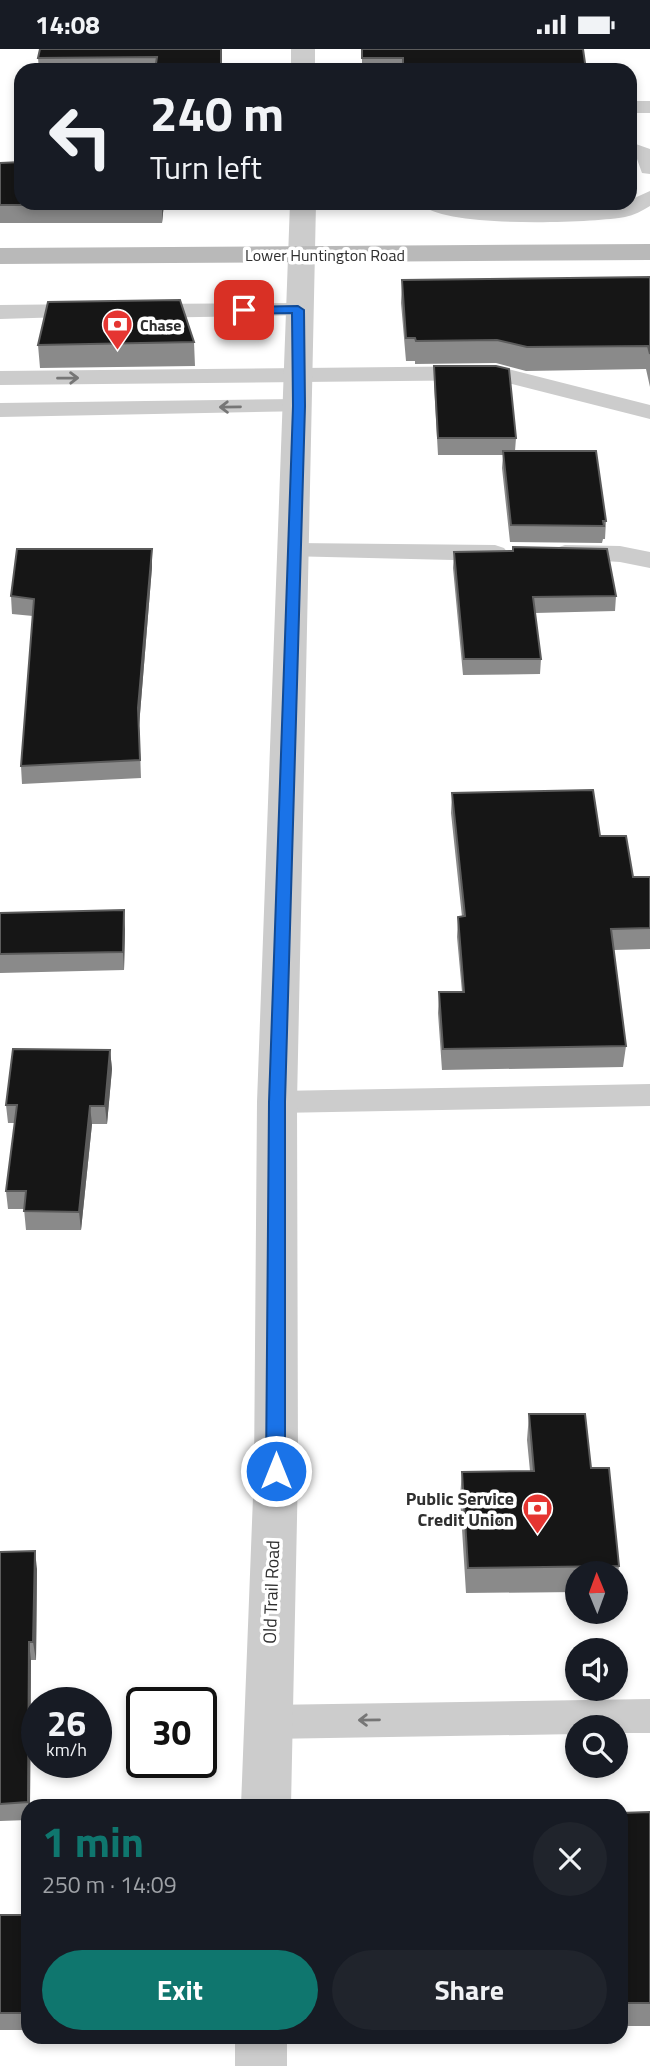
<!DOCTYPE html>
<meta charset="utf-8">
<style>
body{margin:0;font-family:"Titillium Web",sans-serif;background:#20242c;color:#f1f3f6;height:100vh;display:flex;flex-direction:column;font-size:26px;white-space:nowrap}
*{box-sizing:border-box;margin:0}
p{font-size:23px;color:#9ea1a6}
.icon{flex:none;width:38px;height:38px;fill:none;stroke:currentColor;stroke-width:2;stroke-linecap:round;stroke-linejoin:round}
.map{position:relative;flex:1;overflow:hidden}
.details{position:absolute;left:21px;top:1750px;width:607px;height:245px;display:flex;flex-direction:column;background:#171b24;border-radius:21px;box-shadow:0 4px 10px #0003}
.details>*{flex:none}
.guide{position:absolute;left:14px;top:14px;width:623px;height:147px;border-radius:21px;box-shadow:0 4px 10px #0003;background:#171b24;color:#f1f3f6;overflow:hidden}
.needle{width:46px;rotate:359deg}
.buttons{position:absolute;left:565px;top:1512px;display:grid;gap:14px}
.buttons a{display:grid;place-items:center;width:63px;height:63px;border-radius:50%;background:#171b24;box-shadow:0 4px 10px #0003;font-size:35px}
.speed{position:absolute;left:21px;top:1638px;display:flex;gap:14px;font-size:35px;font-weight:700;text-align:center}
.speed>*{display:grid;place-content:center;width:91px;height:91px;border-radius:50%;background:#171b24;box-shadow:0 4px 10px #0003;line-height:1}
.speed small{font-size:18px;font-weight:400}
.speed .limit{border:4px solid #111;border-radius:10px;background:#fff;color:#111}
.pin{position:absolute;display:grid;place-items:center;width:60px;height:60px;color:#fff;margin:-30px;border-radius:14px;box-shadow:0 4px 10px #0006}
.me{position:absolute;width:77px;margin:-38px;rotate:0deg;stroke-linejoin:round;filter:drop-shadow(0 0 5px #0008)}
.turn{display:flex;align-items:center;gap:24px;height:147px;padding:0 21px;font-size:32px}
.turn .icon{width:91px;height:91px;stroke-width:2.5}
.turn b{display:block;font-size:49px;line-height:60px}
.round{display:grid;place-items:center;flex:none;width:74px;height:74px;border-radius:37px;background:#20242c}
.overview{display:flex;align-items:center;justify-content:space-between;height:119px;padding:0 21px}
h1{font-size:42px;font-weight:700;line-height:52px;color:#0f766e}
.primary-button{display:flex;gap:14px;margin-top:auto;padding:14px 21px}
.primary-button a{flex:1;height:80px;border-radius:42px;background:#0f766e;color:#fff;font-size:28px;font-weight:700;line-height:80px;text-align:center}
.primary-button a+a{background:#20242c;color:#f1f3f6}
.status{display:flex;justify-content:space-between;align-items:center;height:49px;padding:0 35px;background:#171b24;direction:ltr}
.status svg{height:19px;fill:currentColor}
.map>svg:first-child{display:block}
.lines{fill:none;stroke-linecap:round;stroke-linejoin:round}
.lane{fill:#ccc;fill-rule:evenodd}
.street{fill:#ccc;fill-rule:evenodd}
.secondary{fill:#b9b9b9;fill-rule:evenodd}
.wall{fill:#8a8a8a}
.shaded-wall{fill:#5c5c5c}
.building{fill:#161616;stroke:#5c5c5c;stroke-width:2}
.oneway{stroke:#767676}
.route{fill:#1a73e8;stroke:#114b97;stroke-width:2}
.labels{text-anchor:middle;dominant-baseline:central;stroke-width:7;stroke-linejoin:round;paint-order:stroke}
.far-street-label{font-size:16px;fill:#2f2f2f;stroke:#fff}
.far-poi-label{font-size:16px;font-weight:bold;fill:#2f2f2f;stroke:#fff;text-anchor:start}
.poi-label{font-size:18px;font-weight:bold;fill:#2f2f2f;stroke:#fff;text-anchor:end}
.street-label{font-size:18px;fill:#2f2f2f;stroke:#fff}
</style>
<div class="status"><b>14:08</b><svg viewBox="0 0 49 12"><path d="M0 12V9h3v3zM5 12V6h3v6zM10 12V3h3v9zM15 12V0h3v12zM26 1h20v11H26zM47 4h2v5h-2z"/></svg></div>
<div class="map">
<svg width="650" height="2017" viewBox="0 0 650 2017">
<rect width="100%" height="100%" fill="#fff"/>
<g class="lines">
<!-- lane -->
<path class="lane" d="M 630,52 L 650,52 L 650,64 L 630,64 Z
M 630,93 L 650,100 L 650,125 L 642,124 L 637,110 L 630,107 Z
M 650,142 L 650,157 C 642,162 634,166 625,168 C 593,174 439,180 421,154 L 522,160 L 630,154 L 630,151 Z
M 298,254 L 309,261 L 306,266 L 142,269 L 131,262 L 142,255 Z
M 90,255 L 98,257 L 101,262 L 98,267 L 0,270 L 0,256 Z
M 496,317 L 650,356 L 650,370 L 496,331 L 0,336 L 0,322 Z
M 299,350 L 307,352 L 311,357 L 307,362 L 0,368 L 0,354 Z
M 294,494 L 495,496 L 504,499 L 508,504 L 504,509 L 495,512 L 285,507 L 281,502 L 285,497 Z
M 565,496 L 620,497 L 650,503 L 650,519 L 620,513 L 556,509 L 552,504 L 556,499 Z
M 650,1035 L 650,1057 L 277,1064 L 266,1061 L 261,1053 L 266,1045 L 277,1042 Z
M 650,1650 L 650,1684 L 616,1684 L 616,1678 L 578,1678 L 578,1685 L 268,1690 L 254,1685 L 248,1673 L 254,1661 L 268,1656 Z"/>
<!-- street -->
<path class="street" d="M 291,0 L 315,0 L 315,21 L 291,21 Z
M 290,154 L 316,154 L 297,1053 L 298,1422 L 291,1757 L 241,1757 L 254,1422 L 257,1053 Z
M 235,1988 L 287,1988 L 287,2017 L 235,2017 Z"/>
<!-- secondary -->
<path class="secondary" d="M 650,195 L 650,211 L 0,215 L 0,199 Z"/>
</g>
<!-- wall -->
<path class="wall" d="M 221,0 L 222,21 L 39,21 L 38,9 Z
M 362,0 L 586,21 L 362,21 Z
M 0,114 L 21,154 L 164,154 L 162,174 L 0,174 Z
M 650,228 L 650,338 L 646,320 L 526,322 L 496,314 L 415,315 L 415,312 L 406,312 L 401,254 L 402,231 Z
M 194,293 L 195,317 L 40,319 L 38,296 Z
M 434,317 L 516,389 L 515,402 L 606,472 L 605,490 L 603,490 L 602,494 L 510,493 L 502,419 L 503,406 L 438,406 L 434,334 Z
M 513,498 L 616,547 L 615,562 L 535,564 L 541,610 L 540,625 L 463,626 L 453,519 L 454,503 L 513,502 Z
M 152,518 L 139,677 L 141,729 L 22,735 L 21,717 L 33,567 L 12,565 L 11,547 Z
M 452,744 L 600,787 L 633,828 L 650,828 L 650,900 L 614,901 L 626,997 L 623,1018 L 442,1021 L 438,964 L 439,943 L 462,943 L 457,888 L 458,868 L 462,868 L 451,764 Z
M 0,864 L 125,880 L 124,921 L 0,924 Z
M 110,1001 L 112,1020 L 107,1075 L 92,1075 L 81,1181 L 26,1181 L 24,1160 L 8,1160 L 6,1142 L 15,1074 L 8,1074 L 6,1056 Z
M 529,1365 L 591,1419 L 619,1517 L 616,1542 L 616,1524 L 578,1524 L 578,1543 L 466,1544 L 460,1448 L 462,1423 L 530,1422 L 527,1391 Z
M 0,1503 L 37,1520 L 36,1611 L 31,1611 L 30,1757 L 28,1757 L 28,1771 L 0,1772 Z
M 650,1763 L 650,1977 L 621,1977 L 621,1764 Z
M 0,1866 L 26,1866 L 28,1880 L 27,1902 L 28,1902 L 28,1981 L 0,1981 Z"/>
<!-- shaded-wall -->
<path class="shaded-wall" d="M 162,154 L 164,154 L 162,174 Z
M 152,500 L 152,518 L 139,677 L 141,729 L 138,659 Z
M 124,861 L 125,880 L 124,921 L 123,903 Z
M 110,1001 L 112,1020 L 107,1075 L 105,1057 Z
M 90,1057 L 92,1075 L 81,1181 L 79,1163 Z
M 35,1502 L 37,1520 L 36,1611 L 33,1593 Z
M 29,1593 L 31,1611 L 30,1757 L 28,1757 L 28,1753 Z
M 26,1866 L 28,1889 L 25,1919 L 23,1902 Z"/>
<!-- building -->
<path class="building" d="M 40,0 L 221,0 L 221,21 L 155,21 L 157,8 L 38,9 Z
M 362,0 L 583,0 L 586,21 L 483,21 L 483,16 L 403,15 L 403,9 L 362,9 Z
M 21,113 L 21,154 L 162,154 L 162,156 L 0,156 L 0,114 Z
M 650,228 L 650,305 L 648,297 L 527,298 L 497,291 L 416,292 L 415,289 L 406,289 L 402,231 Z
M 180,251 L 194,293 L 38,296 L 48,253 Z
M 434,317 L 496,317 L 509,320 L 516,389 L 438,389 Z
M 503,402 L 596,402 L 606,472 L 603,472 L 604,477 L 511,476 Z
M 513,498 L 607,500 L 616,547 L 533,548 L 541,610 L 464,610 L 454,503 L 513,502 Z
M 17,500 L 152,500 L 138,659 L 140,711 L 21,717 L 34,550 L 11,547 Z
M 593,741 L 600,787 L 626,787 L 633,828 L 650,828 L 650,879 L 611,880 L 626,997 L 443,1000 L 439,943 L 464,943 L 458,868 L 465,867 L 452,744 Z
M 124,861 L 123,903 L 0,905 L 0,864 Z
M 13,1000 L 110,1001 L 105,1057 L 90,1057 L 79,1163 L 24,1162 L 26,1142 L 6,1142 L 17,1056 L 6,1056 Z
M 529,1365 L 585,1365 L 591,1419 L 609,1419 L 619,1517 L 468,1519 L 462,1423 L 534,1422 Z
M 35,1502 L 33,1593 L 29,1593 L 28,1753 L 0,1755 L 0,1503 Z
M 650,1763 L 650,1954 L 621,1954 L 621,1764 Z
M 0,1866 L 26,1866 L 23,1902 L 28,1902 L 28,1964 L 0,1964 Z"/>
<!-- one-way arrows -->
<defs><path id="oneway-shaft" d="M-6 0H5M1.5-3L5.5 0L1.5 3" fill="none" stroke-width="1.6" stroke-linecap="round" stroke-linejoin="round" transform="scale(1.75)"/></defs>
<g class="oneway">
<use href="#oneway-shaft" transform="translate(68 329) rotate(-1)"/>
<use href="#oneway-shaft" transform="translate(230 358) rotate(179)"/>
<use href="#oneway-shaft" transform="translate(369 1671) rotate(179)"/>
</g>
<!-- route -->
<path class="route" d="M 298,257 L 304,261 L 305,357 L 285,1053 L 285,1422 L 276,1429 L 266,1422 L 269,1053 L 293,357 L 292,264 L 244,265 L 238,261 L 244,258 Z"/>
<!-- icons -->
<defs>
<symbol id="bank-pin" viewBox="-11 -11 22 30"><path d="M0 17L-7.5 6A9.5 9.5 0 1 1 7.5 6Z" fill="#e53531" stroke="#fff"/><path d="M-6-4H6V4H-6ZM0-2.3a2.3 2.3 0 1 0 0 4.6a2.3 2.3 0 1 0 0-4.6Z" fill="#fff"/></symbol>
</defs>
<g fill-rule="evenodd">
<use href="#bank-pin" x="100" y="258" width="35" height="47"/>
<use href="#bank-pin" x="520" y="1442" width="35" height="47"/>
</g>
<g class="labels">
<!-- far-street labels -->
<g class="far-street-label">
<text x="325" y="206">Lower Huntington Road</text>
</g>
<!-- far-poi labels -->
<g class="far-poi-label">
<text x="140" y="276">Chase</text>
</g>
<!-- poi labels -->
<g class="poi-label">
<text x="514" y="1449">Public Service<tspan x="514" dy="21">Credit Union</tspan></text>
</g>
<!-- street labels -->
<g class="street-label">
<text transform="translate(271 1543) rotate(-88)">Old Trail Road</text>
</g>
</g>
</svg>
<div class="buttons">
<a><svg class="needle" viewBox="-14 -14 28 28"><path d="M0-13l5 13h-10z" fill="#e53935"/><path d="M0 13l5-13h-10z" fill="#9ea1a6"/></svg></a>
<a><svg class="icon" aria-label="sound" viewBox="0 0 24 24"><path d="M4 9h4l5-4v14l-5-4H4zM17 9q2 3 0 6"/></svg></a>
<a><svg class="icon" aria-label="search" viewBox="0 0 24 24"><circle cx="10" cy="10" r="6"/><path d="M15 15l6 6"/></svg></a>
</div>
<div class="speed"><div>26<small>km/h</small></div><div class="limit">30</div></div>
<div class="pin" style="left:244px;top:261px;background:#d93025"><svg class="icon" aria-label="arrive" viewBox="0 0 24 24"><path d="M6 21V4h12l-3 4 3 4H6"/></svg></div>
<svg class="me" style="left:276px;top:1422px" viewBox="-20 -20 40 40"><circle r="17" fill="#1a73e8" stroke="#fff" stroke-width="3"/><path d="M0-11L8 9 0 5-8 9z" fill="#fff"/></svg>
<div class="guide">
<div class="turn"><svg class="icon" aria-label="left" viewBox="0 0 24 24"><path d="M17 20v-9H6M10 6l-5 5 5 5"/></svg><div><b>240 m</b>Turn left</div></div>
</div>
<section class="details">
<div class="overview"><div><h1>1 min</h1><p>250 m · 14:09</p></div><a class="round"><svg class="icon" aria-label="close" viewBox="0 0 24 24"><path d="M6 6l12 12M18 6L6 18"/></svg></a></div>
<div class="primary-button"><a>Exit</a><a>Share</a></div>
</section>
</div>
